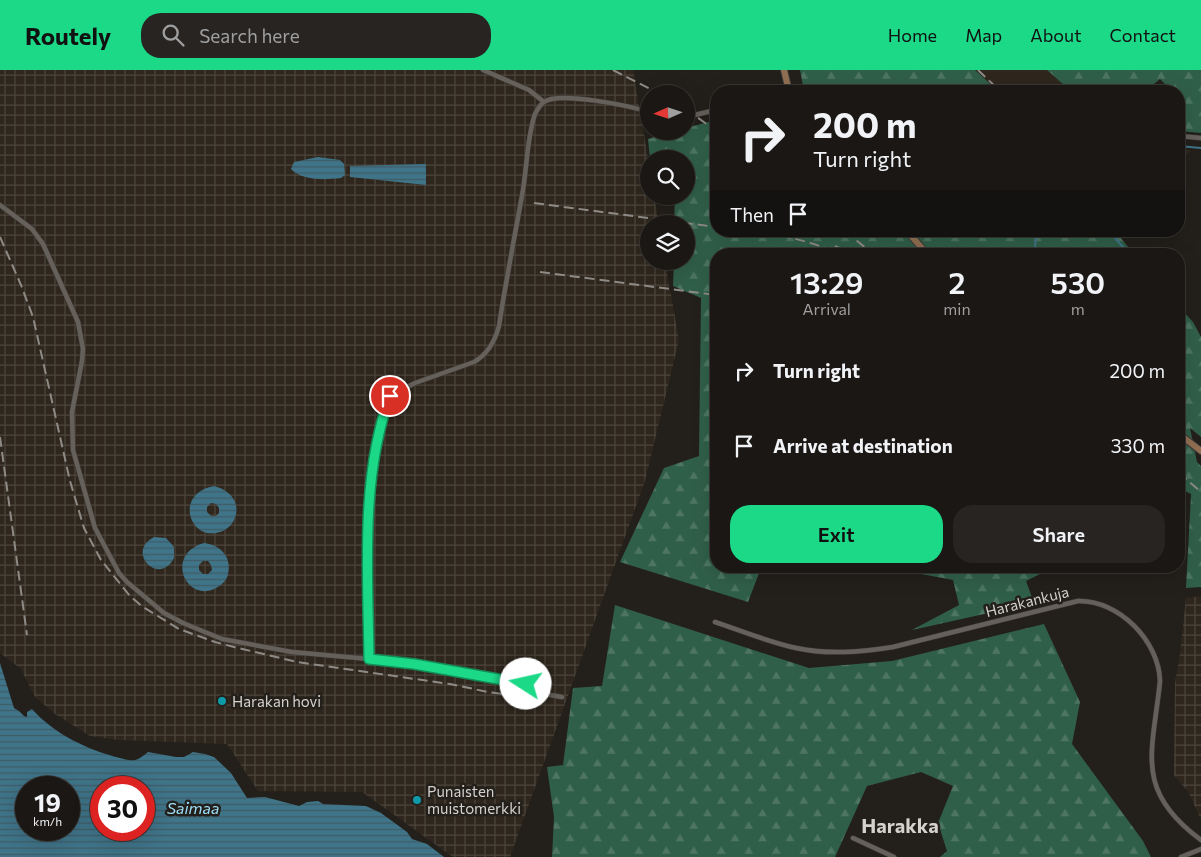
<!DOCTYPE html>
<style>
body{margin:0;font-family:Commissioner,sans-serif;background:#272422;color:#f1f3f6;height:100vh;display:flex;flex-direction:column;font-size:19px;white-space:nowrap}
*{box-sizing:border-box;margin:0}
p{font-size:16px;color:#9f9fa0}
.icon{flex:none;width:28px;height:28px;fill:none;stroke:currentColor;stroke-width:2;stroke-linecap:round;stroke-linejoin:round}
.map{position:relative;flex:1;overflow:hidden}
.sheet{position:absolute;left:710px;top:178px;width:475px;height:325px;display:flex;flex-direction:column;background:#1a1714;border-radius:20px;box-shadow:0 5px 20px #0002,0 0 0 1px #383634}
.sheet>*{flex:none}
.banner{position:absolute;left:710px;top:15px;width:475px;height:152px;border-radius:20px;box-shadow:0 5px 20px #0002,0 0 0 1px #383634;background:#1a1714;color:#f1f3f6;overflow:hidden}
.needle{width:32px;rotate:267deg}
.buttons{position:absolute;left:640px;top:15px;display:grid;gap:10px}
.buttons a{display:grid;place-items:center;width:55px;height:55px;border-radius:50%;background:#1a1714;box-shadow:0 5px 20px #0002,0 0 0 1px #383634;font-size:25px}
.speed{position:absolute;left:15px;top:706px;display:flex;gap:10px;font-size:25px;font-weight:700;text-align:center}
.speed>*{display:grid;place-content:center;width:65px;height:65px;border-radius:50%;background:#1a1714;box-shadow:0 5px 20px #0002,0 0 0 1px #383634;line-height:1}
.speed small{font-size:12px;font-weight:400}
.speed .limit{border:8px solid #d22;background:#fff;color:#111}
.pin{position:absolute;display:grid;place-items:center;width:42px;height:42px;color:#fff;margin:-21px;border:2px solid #fff;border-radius:50%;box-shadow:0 1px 5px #0007}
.me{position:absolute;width:55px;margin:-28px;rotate:280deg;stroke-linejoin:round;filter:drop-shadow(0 0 4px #0008)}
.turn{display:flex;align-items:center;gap:18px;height:105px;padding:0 20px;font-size:22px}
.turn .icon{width:65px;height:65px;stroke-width:2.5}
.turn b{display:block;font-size:35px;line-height:42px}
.then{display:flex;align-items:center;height:48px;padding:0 20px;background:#0003;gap:10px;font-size:19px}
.eta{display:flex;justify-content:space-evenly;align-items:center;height:85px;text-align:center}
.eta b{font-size:30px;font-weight:600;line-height:35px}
.primary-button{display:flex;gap:10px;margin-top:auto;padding:10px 20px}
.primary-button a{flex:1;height:58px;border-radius:20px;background:#1cd988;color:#111;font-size:20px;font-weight:600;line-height:58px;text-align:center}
.primary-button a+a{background:#272422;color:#f1f3f6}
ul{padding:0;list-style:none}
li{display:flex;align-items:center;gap:15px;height:75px;padding:0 20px}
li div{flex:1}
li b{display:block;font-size:19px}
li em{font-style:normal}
header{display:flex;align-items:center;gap:30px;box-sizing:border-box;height:70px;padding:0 25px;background:#1cd988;color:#111}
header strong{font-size:24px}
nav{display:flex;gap:28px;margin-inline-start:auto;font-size:18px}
.search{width:350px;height:45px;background:#272422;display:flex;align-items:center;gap:12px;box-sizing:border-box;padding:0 18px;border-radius:20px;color:#9f9fa0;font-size:19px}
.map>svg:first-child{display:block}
.built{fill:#2f271d}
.industrial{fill:url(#industrial-grid)}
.forest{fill:url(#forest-firs)}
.water{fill:url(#water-rules);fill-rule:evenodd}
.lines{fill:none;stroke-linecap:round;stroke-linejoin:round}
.stream{stroke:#3f7489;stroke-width:2}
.street-casing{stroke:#3d3936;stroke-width:5.5}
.secondary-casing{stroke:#3d3936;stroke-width:8}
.street{stroke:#65605a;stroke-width:4.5}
.secondary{stroke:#916f52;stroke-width:6}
.rail{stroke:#8e8b87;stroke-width:2;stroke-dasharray:10 5;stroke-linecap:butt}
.route-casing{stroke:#128d58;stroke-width:12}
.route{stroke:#1cd988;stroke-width:9}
.culture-dot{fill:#0f9aa8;stroke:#231f1a;stroke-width:2}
.labels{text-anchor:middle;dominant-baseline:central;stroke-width:5;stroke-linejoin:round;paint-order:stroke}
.street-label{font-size:15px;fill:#d4d1ce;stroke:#231f1a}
.poi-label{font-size:15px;fill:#d4d1ce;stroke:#231f1a;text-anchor:start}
.water-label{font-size:16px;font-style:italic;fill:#9ddff9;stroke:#231f1a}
.district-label{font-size:20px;font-weight:bold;fill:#d4d1ce;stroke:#231f1a}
</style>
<header>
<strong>Routely</strong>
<div class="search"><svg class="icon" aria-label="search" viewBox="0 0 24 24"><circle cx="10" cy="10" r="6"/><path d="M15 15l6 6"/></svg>Search here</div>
<nav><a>Home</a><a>Map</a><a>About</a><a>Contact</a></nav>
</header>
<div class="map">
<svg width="1201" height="787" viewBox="0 0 1201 787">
<defs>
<pattern id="industrial-grid" width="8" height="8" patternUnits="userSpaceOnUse" patternTransform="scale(1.25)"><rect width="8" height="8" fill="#2f271d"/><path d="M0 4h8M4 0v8" fill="none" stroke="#4c453d"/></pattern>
<pattern id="forest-firs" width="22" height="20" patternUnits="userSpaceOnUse" patternTransform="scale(1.25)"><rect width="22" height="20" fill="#305f49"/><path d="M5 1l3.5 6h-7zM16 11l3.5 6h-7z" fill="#4d7562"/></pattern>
<pattern id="water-rules" width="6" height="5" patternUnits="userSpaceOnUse" patternTransform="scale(1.25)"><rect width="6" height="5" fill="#3f7489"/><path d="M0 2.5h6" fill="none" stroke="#3f5c67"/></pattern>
</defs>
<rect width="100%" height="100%" fill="#231f1a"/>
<!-- built -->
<path class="built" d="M 975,0 L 1047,0 L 1065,16 L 1074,21 L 998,21 Z
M 1179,75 L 1191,81 L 1179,92 Z"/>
<!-- industrial -->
<path class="industrial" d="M 0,0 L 633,0 L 649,94 L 649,126 L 654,126 L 659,154 L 649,154 L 649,191 L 665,191 L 679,270 L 645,411 L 510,787 L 453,787 L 362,722 L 258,721 L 227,674 L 118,670 L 90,666 L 55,644 L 35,627 L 21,599 L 0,583 Z
M 1201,526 L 1201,750 L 1189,723 L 1174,705 L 1175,613 L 1180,584 L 1186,528 Z"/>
<!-- forest -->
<path class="forest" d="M 800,0 L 975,0 L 998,21 L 804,21 Z
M 1047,0 L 1201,0 L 1201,63 L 1179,61 L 1179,21 L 1170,21 L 1171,20 L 1160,9 L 1145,21 L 1111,21 L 1065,16 Z
M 716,50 L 716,161 L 1115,161 L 1134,184 L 716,184 L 716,496 L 767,496 L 761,498 L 748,532 L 620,492 L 664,398 L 699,386 L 701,228 L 673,216 L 674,191 L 686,191 L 686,154 L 674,154 L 675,126 L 686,126 L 686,89 L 650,89 L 648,69 L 675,61 L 686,61 L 686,58 Z
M 1179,237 L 1193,252 L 1201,267 L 1201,367 L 1190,358 L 1197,392 L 1201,396 L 1201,517 L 1186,518 L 1191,424 L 1179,418 Z
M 879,496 L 1056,496 L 1026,511 L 1034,533 L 912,560 L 959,535 L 953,510 Z
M 615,535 L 809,598 L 892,591 L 1044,554 L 1080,632 L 1072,674 L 1143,771 L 1151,787 L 940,787 L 947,781 L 938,753 L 953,716 L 921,702 L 867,716 L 835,787 L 552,787 L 554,747 L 547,697 L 563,695 L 573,618 L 602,616 Z"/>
<!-- water -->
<path class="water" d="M 318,87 L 340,90 L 344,94 L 345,105 L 341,108 C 326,110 302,111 291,99 L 294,92 Z
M 426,94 L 426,115 L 350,107 L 350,96 Z
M 214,416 C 230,420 242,433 234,450 C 231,456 226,460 220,462 C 190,472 173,424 214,416 ZM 211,433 L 216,434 L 219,438 L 219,443 L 216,446 L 211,446 L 207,442 L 207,437 Z
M 154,467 L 166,468 L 174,477 L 174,488 C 159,517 125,482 154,467 Z
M 204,473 C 220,475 232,486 228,504 C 227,510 222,515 216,518 C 186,534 164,484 204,473 ZM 203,491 L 208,491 L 211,495 L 212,500 L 208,504 L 203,504 L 199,500 L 199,495 Z
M 0,593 L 14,638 L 19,641 L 24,646 L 27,647 L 27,642 L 32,639 C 54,664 88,680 120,688 C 124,689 130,691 135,690 C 140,689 144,685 148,682 L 176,687 L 184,687 L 193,682 L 205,684 L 214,687 L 231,703 L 247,728 L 265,727 L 299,736 L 307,732 L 318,731 L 323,734 L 366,736 L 381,743 L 407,762 L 412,769 L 427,774 L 444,787 L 0,787 ZM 26,718 L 69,718 L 69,760 L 26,760 ZM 101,718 L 144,718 L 144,760 L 101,760 Z"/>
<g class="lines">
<!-- stream -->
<path class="stream" d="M 1179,76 L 1201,78
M 1109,161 L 1129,184
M 1034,184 L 1037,161"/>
<defs>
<path id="street" d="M 483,0 L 529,20 L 544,32
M 790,21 C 816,15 840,17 866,21
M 686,47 L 716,40
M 1179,66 L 1201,68
M 0,135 L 32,159 L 43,174 L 78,252 L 83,279 L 82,291 L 72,342 L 73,380 L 95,458 L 119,503 L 127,512 L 164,543 L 183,553 L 222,569 L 292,582 L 369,589
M 715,552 C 742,561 768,572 796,578 C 828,585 861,582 893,577 L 1078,531 C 1119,530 1159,571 1160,611 C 1153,682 1133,720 1201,770
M 562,627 L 539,623 L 526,614 L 414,594 L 369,589 C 368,504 360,407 390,326 L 415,313 L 474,292 C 488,284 495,271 499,256 C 506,210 515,165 523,120 C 527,95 527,68 535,44 C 537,40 540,35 544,32 C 559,21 630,36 649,42
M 853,768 L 894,787
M 1181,787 L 1201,779"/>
<path id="secondary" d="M 784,0 L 789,21
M 907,161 L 927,184
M 1179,364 L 1201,381"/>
</defs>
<!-- street casing -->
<use href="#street" class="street-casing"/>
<!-- secondary casing -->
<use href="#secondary" class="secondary-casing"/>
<!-- street -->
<use href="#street" class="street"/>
<!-- secondary -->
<use href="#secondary" class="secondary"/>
<!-- rail -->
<path class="rail" d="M 613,0 L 660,24
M 978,0 L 1000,21
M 686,39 L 716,61
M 534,133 L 716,157
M 751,161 C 782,165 811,171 840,184
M 845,161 L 873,184
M 0,167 L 21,215 L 33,247 L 70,411 L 84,458 L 101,490 L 130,526 L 143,537 L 179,559 L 215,572 L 234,577 L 297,592 L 450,614 L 488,622 L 550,630
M 835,176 L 853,184
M 540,202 L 716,225
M 0,367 L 27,565
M 1179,403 L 1201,422"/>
</g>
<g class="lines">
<defs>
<path id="route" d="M 390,326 C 360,407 368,504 369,589 L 414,594 L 526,614"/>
</defs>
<!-- route casing -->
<use href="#route" class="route-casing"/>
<!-- route -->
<use href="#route" class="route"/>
</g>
<!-- markers -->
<g class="culture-dot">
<circle cx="222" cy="631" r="5"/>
<circle cx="417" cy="730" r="5"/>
</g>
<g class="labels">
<!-- street labels -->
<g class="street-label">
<text transform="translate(1027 531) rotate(-14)">Harakankuja</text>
</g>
<!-- poi labels -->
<g class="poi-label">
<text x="232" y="631">Harakan hovi</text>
<text x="427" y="721">Punaisten<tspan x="427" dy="17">muistomerkki</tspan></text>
</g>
<!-- water labels -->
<g class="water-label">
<text x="193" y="737">Saimaa</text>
</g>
<!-- district labels -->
<g class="district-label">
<text x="900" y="755">Harakka</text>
</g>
</g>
</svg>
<div class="buttons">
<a><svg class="needle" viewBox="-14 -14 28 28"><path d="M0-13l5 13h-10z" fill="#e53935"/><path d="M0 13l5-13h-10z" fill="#9f9fa0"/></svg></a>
<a><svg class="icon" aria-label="search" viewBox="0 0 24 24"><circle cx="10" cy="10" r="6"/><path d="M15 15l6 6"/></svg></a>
<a><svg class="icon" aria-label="layers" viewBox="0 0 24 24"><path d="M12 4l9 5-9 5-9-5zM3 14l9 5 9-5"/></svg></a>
</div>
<div class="speed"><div>19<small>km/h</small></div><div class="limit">30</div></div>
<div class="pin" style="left:390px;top:326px;background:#d93025"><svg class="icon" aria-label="arrive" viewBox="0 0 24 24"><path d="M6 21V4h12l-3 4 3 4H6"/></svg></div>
<svg class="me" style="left:526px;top:614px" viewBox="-20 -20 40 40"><circle r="19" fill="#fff"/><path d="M0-13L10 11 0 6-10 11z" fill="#1cd988"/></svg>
<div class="banner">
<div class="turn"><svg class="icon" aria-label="right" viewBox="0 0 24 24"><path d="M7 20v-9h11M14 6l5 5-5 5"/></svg><div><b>200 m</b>Turn right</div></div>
<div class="then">Then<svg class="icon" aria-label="arrive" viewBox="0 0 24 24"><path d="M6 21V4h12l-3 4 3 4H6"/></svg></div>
</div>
<section class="sheet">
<div class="eta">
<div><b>13:29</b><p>Arrival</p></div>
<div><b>2</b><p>min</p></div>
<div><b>530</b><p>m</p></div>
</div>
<ul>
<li><svg class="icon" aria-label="right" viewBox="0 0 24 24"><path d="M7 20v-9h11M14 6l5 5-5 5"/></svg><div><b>Turn right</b></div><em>200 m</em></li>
<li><svg class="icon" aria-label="arrive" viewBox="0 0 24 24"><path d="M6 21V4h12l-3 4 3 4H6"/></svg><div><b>Arrive at destination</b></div><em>330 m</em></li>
</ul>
<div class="primary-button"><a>Exit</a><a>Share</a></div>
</section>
</div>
